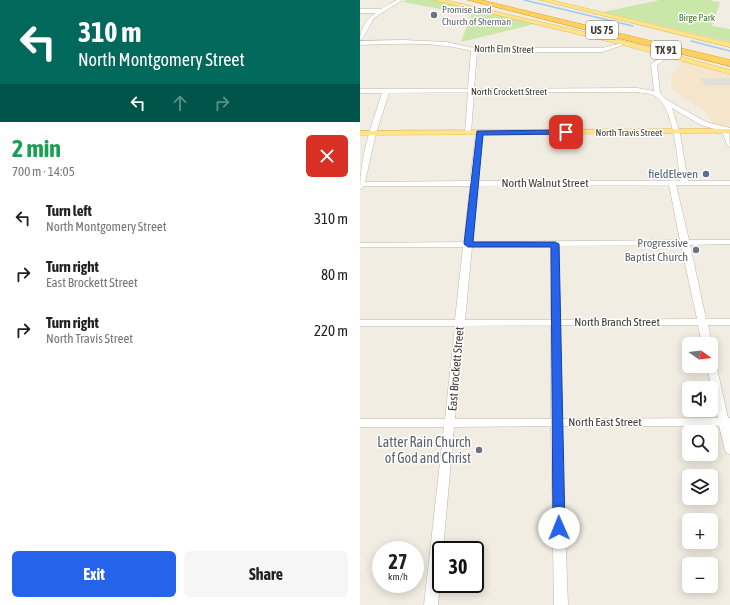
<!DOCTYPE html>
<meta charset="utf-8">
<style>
body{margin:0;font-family:"Asap Condensed",sans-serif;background:#f6f6f6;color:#222;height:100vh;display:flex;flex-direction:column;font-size:15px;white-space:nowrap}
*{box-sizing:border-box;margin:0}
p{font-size:13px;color:#767676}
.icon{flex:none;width:22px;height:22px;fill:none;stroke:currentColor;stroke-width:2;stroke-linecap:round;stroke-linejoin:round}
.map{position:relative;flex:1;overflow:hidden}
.details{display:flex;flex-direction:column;background:#fff;width:360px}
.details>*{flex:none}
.guide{background:#00695c;color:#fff;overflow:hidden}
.needle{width:26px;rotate:104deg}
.buttons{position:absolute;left:322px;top:337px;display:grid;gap:8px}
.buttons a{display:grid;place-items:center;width:36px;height:36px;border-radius:6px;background:#fff;box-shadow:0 2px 10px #0003;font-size:20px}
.speed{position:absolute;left:12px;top:541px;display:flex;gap:8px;font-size:20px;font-weight:700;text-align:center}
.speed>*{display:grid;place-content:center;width:52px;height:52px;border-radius:50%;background:#fff;box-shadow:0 2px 10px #0003;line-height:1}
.speed small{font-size:10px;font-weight:400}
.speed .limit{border:2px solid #111;border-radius:6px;background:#fff;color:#111}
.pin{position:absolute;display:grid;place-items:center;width:34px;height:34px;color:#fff;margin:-17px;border-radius:8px;box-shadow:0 2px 6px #0006}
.me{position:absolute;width:44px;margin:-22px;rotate:359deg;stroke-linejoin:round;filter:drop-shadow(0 0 3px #0008)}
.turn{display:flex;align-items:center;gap:14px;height:84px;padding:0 12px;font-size:18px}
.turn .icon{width:52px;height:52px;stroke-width:2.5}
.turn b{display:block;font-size:28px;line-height:34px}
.lanes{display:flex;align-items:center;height:38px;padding:0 12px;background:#0003;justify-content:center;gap:20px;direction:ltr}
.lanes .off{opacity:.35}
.round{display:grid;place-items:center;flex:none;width:42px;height:42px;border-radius:6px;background:#f6f6f6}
.headline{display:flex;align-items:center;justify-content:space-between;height:68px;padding:0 12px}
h1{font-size:24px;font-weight:700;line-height:30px;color:#1e9e55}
.button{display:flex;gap:8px;margin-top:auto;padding:8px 12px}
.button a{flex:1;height:46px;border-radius:6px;background:#2563eb;color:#fff;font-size:16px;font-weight:700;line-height:46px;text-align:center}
.button a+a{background:#f6f6f6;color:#222}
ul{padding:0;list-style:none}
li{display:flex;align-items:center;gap:12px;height:56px;padding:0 12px}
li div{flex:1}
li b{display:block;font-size:15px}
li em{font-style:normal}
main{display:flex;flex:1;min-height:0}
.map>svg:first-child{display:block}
.commercial{fill:#f5e5cb}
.green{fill:#c8e7a9}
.parking{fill:#e1dfdb}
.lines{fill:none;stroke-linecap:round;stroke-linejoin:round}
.stream{stroke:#9ccaf0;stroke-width:1.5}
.minor-casing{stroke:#bfb8a7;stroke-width:1}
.major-casing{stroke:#e4c15d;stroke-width:1}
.highway-casing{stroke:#dea52e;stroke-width:1}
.minor{fill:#fff;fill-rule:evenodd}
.major{fill:#ffe38d;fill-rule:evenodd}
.highway{fill:#ffd05f;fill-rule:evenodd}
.route{fill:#2563eb;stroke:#184099}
.worship-dot{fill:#6b7280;stroke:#fff;stroke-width:1.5}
.service-dot{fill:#5c6f8a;stroke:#fff;stroke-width:1.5}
.labels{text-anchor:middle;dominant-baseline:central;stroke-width:3;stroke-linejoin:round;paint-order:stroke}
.far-worship-label{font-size:10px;fill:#5b616d;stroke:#fff;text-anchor:start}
.far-park-label{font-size:10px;fill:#407426;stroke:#fff}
.far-street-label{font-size:10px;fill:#423d32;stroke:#fff}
.shield{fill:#fff;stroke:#7b7770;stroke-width:1}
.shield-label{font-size:11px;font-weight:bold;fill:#423d32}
.service-label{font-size:12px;fill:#4e5e75;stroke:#fff;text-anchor:end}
.street-label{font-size:12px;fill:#423d32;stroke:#fff}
.worship-label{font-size:12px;fill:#5b616d;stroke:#fff;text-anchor:end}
.near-worship-label{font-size:14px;fill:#5b616d;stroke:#fff;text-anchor:end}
</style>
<main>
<section class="details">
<div class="guide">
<div class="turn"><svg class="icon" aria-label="left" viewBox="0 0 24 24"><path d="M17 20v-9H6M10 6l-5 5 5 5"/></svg><div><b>310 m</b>North Montgomery Street</div></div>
<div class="lanes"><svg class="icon" aria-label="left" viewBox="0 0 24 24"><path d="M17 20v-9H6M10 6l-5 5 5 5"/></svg><svg class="icon off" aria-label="ahead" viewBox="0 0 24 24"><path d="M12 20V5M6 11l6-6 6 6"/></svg><svg class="icon off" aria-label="right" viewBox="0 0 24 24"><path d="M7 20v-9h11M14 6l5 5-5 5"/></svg></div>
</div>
<div class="headline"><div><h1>2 min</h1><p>700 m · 14:05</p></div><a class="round" style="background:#d93025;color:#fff"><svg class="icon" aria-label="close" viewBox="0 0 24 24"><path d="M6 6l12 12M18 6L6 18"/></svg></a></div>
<ul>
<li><svg class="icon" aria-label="left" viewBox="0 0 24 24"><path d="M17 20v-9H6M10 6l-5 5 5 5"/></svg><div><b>Turn left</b><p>North Montgomery Street</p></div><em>310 m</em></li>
<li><svg class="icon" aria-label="right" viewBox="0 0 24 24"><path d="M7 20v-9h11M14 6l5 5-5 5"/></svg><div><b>Turn right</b><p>East Brockett Street</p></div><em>80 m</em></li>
<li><svg class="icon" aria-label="right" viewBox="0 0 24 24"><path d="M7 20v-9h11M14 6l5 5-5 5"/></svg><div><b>Turn right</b><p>North Travis Street</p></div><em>220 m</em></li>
</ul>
<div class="button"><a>Exit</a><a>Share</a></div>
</section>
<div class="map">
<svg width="370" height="605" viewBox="0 0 370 605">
<rect width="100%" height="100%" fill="#f1ede2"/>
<!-- commercial -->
<path class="commercial" d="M 324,60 L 370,73 L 370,127 L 354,125 L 347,114 L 341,108 L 324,99 L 312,88 L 311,76 Z"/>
<!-- green -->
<path class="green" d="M 46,0 L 73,0 L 178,23 L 101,42 L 111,15 L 43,2 Z
M 300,0 L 352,0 L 351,1 L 360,2 L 352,26 L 370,29 L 370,42 L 243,12 Z"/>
<!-- parking -->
<path class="parking" d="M 339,78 L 370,78 L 370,85 L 346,85 Z"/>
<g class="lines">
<!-- stream -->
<path class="stream" d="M 164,0 L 273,26
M 331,41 L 370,51"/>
<defs>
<path id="minor" d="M 37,0 L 42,0 L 14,18 L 3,38 L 0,40 C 0,29 7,18 16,13 L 0,13 L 0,9 L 21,9 Z
M 43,40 L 86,42 L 114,48 L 242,48 L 266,42 L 266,44 L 242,52 L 117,52 L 114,89 L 277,88 L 294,91 L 291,64 L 308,53 L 311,55 L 310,56 L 297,65 L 300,93 L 307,100 L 346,122 L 370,128 L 370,132 L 369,132 L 370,147 L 367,145 L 362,131 L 341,125 L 312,108 L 320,134 L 328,181 L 370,181 L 370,185 L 316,185 L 329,240 L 370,240 L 370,244 L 330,245 L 346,319 L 370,319 L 370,325 L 348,325 L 352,344 L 351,345 L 351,344 L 342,344 L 338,325 L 200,325 L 201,419 L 358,418 L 347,366 L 351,366 L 351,361 L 356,364 L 368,418 L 370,418 L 370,454 L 366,453 L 365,450 L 359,426 L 201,426 L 208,605 L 194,605 L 191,426 L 94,427 L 83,550 L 81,550 L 81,568 L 78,605 L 64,605 L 84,427 L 0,427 L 0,419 L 85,419 L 95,326 L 0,326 L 0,320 L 95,320 L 103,247 L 0,247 L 0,243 L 104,242 L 110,186 L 4,186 L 0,189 C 0,156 12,124 22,93 L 0,93 L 0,89 L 108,89 L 111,51 C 75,41 37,44 0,45 L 0,41 ZM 108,92 L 105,133 L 108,135 L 111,133 L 114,92 L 277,92 C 282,93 291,93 295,96 C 314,106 318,161 320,181 L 312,180 L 309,181 L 118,181 L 122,133 L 119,131 L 116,133 L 110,181 L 5,182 L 16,133 L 29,93 ZM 309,185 L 320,240 L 112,242 L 117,186 ZM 321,245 L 337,319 L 200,320 L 199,246 ZM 191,246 L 191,320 L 105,320 L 112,247 ZM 191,325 L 191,419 L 95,419 L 104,326 Z"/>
<path id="major" d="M 74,0 L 85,0 L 264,41 L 370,70 L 370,74 L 263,45 Z
M 180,0 L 191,0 L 370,43 L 370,47 Z
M 370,129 L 370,133 L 0,135 L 0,131 Z"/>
<path id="highway" d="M 108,0 L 121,0 L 370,60 L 370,66 Z"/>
</defs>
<!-- minor casing -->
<use href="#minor" class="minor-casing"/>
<!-- major casing -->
<use href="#major" class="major-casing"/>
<!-- highway casing -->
<use href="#highway" class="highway-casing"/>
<!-- minor -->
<use href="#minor" class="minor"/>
<!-- major -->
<use href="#major" class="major"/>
<!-- highway -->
<use href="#highway" class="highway"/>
</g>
<!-- route -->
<path class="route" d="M 206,130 L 209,131 L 209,134 L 123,135 L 113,242 L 195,242 L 199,244 L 205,528 L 203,532 L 199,533 L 195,532 L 193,528 L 191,247 L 108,247 L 104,244 L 117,131 Z"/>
<!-- markers -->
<g class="worship-dot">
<circle cx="74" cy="15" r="4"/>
<circle cx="336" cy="250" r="4"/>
<circle cx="119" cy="450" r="4"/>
</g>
<circle class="service-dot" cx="346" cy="174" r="4"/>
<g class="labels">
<!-- far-worship labels -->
<g class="far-worship-label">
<text x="82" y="9">Promise Land<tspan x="82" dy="12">Church of Sherman</tspan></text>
</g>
<!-- far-park labels -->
<g class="far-park-label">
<text x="337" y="17">Birge Park</text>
</g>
<!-- far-street labels -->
<g class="far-street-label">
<text transform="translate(144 49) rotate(1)">North Elm Street</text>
<text x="149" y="91">North Crockett Street</text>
<text x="269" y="132">North Travis Street</text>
</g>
<!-- shield labels -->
<g class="shield">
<rect x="226" y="21" width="32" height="18" rx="3"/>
<rect x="291" y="41" width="30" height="18" rx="3"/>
</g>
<g class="shield-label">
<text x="242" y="30">US 75</text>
<text x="306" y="50">TX 91</text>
</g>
<!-- service labels -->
<g class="service-label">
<text x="338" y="174">fieldEleven</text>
</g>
<!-- street labels -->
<g class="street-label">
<text x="185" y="183">North Walnut Street</text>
<text x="257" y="322">North Branch Street</text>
<text transform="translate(96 369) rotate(-85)">East Brockett Street</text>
<text x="245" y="422">North East Street</text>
</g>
<!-- worship labels -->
<g class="worship-label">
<text x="328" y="243">Progressive<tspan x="328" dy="14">Baptist Church</tspan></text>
</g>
<!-- near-worship labels -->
<g class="near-worship-label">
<text x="111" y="442">Latter Rain Church<tspan x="111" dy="16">of God and Christ</tspan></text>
</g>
</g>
</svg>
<div class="buttons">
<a><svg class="needle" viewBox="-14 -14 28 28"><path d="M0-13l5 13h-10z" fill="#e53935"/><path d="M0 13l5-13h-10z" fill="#767676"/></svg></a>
<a><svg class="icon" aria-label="sound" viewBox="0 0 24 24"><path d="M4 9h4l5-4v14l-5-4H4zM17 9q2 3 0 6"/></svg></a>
<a><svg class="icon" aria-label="search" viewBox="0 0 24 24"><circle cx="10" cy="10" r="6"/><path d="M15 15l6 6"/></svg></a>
<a><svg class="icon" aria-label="layers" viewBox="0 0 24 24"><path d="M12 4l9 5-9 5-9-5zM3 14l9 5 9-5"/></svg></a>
<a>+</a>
<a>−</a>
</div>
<div class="speed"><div>27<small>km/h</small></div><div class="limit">30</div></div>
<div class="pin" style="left:206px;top:132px;background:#d93025"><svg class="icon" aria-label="arrive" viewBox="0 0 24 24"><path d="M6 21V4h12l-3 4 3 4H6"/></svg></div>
<svg class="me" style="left:199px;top:528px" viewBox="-20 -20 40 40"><circle r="19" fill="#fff"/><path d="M0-13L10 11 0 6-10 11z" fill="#2563eb"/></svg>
</div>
</main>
